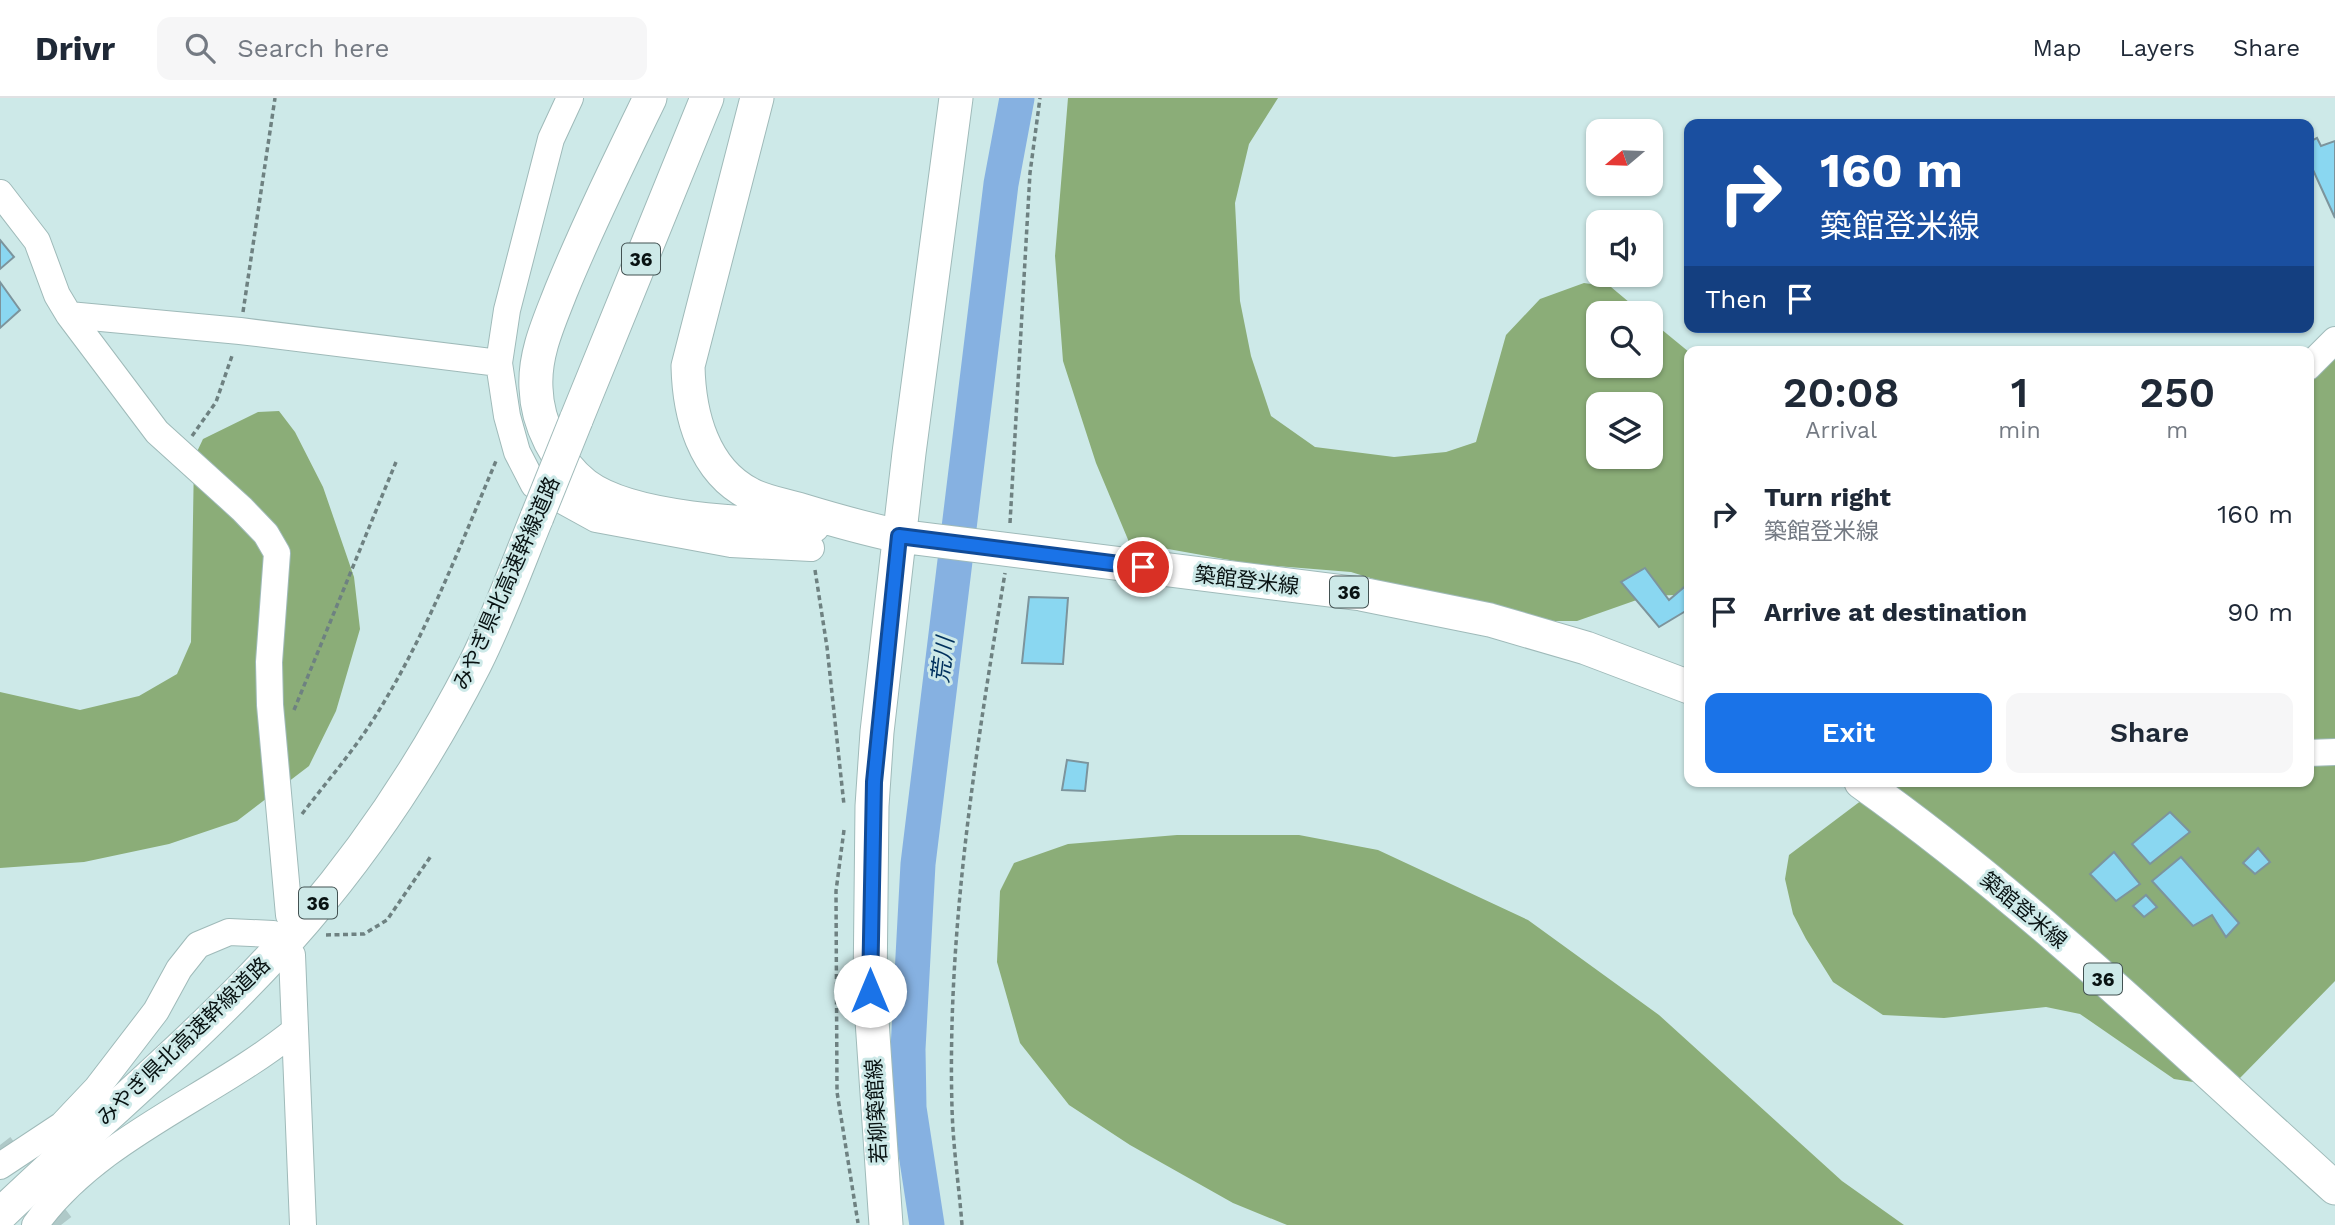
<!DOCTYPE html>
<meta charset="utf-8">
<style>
body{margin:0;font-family:"Work Sans","Noto Sans JP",sans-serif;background:#f6f6f7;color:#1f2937;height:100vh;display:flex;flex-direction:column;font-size:26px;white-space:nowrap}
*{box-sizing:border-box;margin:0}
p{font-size:23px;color:#747a83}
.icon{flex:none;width:38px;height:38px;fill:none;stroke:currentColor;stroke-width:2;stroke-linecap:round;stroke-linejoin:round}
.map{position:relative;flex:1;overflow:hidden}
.drawer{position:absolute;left:1684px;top:248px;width:630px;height:441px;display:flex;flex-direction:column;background:#fff;border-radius:14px;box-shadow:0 2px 5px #0004}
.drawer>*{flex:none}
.banner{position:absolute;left:1684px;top:21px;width:630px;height:214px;border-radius:14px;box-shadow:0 2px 5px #0004;background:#1a4fa0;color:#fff;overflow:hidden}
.needle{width:46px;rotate:251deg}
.controls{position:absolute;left:1586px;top:21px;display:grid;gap:14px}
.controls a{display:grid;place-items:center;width:77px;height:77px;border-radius:14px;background:#fff;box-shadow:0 2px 5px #0004;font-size:35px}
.pin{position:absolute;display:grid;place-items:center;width:60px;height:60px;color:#fff;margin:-30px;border:4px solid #fff;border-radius:50%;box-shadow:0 2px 7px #0007}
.me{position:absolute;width:77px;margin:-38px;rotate:0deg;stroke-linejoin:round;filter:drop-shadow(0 0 5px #0008)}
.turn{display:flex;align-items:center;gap:24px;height:147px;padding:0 21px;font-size:32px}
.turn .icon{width:91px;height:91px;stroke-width:2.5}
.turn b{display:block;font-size:49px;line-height:60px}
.then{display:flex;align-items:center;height:66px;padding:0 21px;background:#0003;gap:14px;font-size:26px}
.eta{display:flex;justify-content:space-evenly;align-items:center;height:119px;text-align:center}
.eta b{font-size:42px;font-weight:600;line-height:49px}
.primary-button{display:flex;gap:14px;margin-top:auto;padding:14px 21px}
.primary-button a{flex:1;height:80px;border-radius:14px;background:#1a73e8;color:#fff;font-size:28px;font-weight:600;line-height:80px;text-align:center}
.primary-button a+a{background:#f6f6f7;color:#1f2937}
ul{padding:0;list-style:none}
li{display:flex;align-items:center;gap:21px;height:98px;padding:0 21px}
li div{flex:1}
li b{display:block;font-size:26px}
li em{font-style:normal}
header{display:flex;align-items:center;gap:42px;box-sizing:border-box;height:98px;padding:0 35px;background:#fff;border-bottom:2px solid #e0e1e3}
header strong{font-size:33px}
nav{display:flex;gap:38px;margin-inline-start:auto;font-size:24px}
.search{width:490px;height:63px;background:#f6f6f7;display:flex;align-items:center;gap:18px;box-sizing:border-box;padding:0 24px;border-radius:14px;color:#747a83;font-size:26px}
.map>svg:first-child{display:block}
.forest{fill:#8bad78;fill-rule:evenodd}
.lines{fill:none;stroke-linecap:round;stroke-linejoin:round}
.river{stroke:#86b1e1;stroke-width:35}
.building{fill:#8ad7f1;stroke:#7c949c;stroke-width:2}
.minor-tunnel{stroke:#afc9c8;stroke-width:26;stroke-dasharray:26 13;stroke-linecap:butt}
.minor-casing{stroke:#9fbab9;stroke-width:28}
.major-casing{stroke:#9fbab9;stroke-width:35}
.path{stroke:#6e8181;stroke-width:3.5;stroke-dasharray:5 3.5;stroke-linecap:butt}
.minor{stroke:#fff;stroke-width:26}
.major{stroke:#fff;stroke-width:33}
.major-bridge-casing{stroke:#9fbab9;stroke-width:35;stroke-linecap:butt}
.major-bridge{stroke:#fff;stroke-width:33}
.route-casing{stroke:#114b97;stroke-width:18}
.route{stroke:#1a73e8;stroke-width:12}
.labels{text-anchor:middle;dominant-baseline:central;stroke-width:6;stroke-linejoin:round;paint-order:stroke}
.shield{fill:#cde9e8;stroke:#435252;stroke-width:2}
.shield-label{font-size:19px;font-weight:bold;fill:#081212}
.street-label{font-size:21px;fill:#081212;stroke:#cde9e8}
.water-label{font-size:23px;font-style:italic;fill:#01315d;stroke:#cde9e8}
</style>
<header>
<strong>Drivr</strong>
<div class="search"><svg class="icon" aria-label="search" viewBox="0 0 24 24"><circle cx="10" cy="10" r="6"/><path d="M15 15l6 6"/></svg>Search here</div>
<nav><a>Map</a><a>Layers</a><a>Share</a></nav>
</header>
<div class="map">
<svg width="2335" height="1127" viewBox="0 0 2335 1127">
<rect width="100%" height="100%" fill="#cde9e8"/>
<!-- forest -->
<path class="forest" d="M 1068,0 L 1278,0 L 1249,46 L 1235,105 L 1240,203 L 1251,258 L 1271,318 L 1315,349 L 1394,359 L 1446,354 L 1476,344 L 1506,237 L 1540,201 L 1584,185 L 1611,189 L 1642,215 L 1598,215 L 1598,268 L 1650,268 L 1650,222 L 1689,254 L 1689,505 L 1675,497 L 1648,498 L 1577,523 L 1537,523 L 1406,491 L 1351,474 L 1252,466 L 1129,444 L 1096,365 L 1063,263 L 1055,158 ZM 1598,306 L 1650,306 L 1650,359 L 1598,359 Z
M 2335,261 L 2335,883 L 2240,980 L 2219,988 L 2174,981 L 2080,916 L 2046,909 L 1944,920 L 1883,917 L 1833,884 L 1806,841 L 1793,816 L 1785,781 L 1789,757 L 1866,699 L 1871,684 L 2308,684 L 2308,275 Z
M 279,313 L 295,334 L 323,389 L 354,479 L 360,531 L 336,613 L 309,668 L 237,723 L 169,746 L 84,764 L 0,770 L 0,594 L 80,612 L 139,598 L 177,576 L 191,544 L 194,360 L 203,341 L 258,314 Z
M 1177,737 L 1299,737 L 1378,752 L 1528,822 L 1659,917 L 1842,1083 L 1904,1127 L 1287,1127 L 1233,1105 L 1130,1047 L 1069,1007 L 1020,945 L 997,864 L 1000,793 L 1014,765 L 1068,746 Z"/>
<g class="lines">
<!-- river -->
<path class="river" d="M 927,1127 L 909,1010 L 908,951 L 918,766 L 1001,86 L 1017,0"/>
</g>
<!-- building -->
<path class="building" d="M 2317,40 L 2321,48 L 2335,43 L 2335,120 L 2308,61 L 2308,45 Z
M 0,142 L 14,159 L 0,171 Z
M 0,184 L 20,212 L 0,230 Z
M 1645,470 L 1669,502 L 1689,485 L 1689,511 L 1659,529 L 1621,484 Z
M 1029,499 L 1068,500 L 1063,566 L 1022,565 Z
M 1067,662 L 1088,665 L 1085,693 L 1062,692 Z
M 2170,714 L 2190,734 L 2150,766 L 2132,746 Z
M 2258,750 L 2270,764 L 2255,776 L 2243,765 Z
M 2114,754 L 2140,786 L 2116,803 L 2090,776 Z
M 2181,759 L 2239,825 L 2226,839 L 2212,817 L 2193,828 L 2152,783 Z
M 2146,797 L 2157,809 L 2144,819 L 2133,808 Z"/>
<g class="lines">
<!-- minor-tunnel -->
<path class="minor-tunnel" d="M 0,1047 L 61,1127"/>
<defs>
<path id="minor" d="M 570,0 L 551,41 L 507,212 L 499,265 L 507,318 L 517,354 L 534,387 L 596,421 L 731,446 L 811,450
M 0,95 L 37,143 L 57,197 L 69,217 L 157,334 L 242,411 L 266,436 L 277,455 L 269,564 L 270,607 L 289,817
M 69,217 L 240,233 L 499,265
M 2308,269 L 2335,242
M 2308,655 L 2335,654
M 292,857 L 303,1127
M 0,1068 L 62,1027 L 97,990 L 156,913 L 179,871 L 198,847 L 229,834 L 273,836
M 35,1127 C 97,1040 211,1000 293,934"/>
<path id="major" d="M 650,0 C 619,64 588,127 561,193 C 549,224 534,256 536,290 C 537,326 557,365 585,387 C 633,423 753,426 813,428
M 757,0 L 688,268 C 689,316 703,372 750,396 C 764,404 785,407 801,412 C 834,422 866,431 899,438 L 1361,496 L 1490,522 L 1586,550 L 1689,589
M 576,322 L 707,0
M 1861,684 C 2031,805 2181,951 2335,1090
M 0,1117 C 102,1019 213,929 305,822 C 371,745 429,656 475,566 C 499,518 517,468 537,419
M 886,1127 L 870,893 L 872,708 L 877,634 L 909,355 L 956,0"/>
</defs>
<!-- minor casing -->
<use href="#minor" class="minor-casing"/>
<!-- major casing -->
<use href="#major" class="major-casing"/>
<!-- path -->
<path class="path" d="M 243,214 L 275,0
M 192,338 L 216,304 L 233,255
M 1010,425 L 1030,75 L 1040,0
M 815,472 L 827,549 L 844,707
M 294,612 L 396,364
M 302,716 C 328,682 356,650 378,614 C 427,535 460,448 496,363
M 844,732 L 836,793 L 837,994 L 858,1125
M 326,837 L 364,836 L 387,822 L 431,758
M 962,1127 C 959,1088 953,1049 952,1010 C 947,831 976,651 1005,475"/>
<!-- minor -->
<use href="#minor" class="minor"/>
<!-- major -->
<use href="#major" class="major"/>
<defs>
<path id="major-bridge" d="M 537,419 L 576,322"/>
</defs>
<!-- major-bridge casing -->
<use href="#major-bridge" class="major-bridge-casing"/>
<!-- major-bridge -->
<use href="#major-bridge" class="major-bridge"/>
</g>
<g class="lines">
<defs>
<path id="route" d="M 870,893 L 874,684 L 899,438 L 1143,469"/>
</defs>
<!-- route casing -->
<use href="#route" class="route-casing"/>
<!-- route -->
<use href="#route" class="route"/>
</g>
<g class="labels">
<!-- shield labels -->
<g class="shield">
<rect x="622" y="145.5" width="38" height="31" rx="5"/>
<rect x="1330" y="478.5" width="38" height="31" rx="5"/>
<rect x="299" y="789.5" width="38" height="31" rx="5"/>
<rect x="2084" y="865.5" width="38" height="31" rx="5"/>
</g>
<g class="shield-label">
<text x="641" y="161">36</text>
<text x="1349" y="494">36</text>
<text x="318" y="805">36</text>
<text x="2103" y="881">36</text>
</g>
<!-- street labels -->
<g class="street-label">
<text transform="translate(1247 482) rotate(7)">築館登米線</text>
<text transform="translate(506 485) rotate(-66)">みやぎ県北高速幹線道路</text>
<text transform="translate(2024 812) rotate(40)">築館登米線</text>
<text transform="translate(183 943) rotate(-44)">みやぎ県北高速幹線道路</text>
<text transform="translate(876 1013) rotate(-93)">若柳築館線</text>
</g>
<!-- water labels -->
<g class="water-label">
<text transform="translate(943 562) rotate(-83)">荒川</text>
</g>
</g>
</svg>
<div class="controls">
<a><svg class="needle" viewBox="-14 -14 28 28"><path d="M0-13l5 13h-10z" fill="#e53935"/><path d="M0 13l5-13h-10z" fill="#747a83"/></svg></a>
<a><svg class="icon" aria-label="sound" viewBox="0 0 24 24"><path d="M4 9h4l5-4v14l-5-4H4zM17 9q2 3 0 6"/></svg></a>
<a><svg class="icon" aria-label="search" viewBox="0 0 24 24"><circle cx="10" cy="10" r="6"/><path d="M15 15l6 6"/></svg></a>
<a><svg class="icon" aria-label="layers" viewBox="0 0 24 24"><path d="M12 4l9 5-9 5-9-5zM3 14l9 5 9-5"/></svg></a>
</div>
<div class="pin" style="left:1143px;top:469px;background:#d93025"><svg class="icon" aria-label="arrive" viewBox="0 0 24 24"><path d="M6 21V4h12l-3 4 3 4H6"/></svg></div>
<svg class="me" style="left:870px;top:893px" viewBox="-20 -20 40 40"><circle r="19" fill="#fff"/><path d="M0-13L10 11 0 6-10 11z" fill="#1a73e8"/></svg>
<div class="banner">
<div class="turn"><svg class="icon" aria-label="right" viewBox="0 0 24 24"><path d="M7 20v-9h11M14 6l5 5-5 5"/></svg><div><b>160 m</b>築館登米線</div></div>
<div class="then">Then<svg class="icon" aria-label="arrive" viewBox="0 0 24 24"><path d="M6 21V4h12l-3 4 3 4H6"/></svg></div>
</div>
<section class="drawer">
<div class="eta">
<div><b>20:08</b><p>Arrival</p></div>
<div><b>1</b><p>min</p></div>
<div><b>250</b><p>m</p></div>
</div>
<ul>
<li><svg class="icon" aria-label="right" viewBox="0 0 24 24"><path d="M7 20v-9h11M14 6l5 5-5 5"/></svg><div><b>Turn right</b><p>築館登米線</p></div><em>160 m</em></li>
<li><svg class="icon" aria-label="arrive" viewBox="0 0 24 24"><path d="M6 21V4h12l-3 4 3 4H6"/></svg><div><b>Arrive at destination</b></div><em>90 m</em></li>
</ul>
<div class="primary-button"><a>Exit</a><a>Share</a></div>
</section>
</div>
